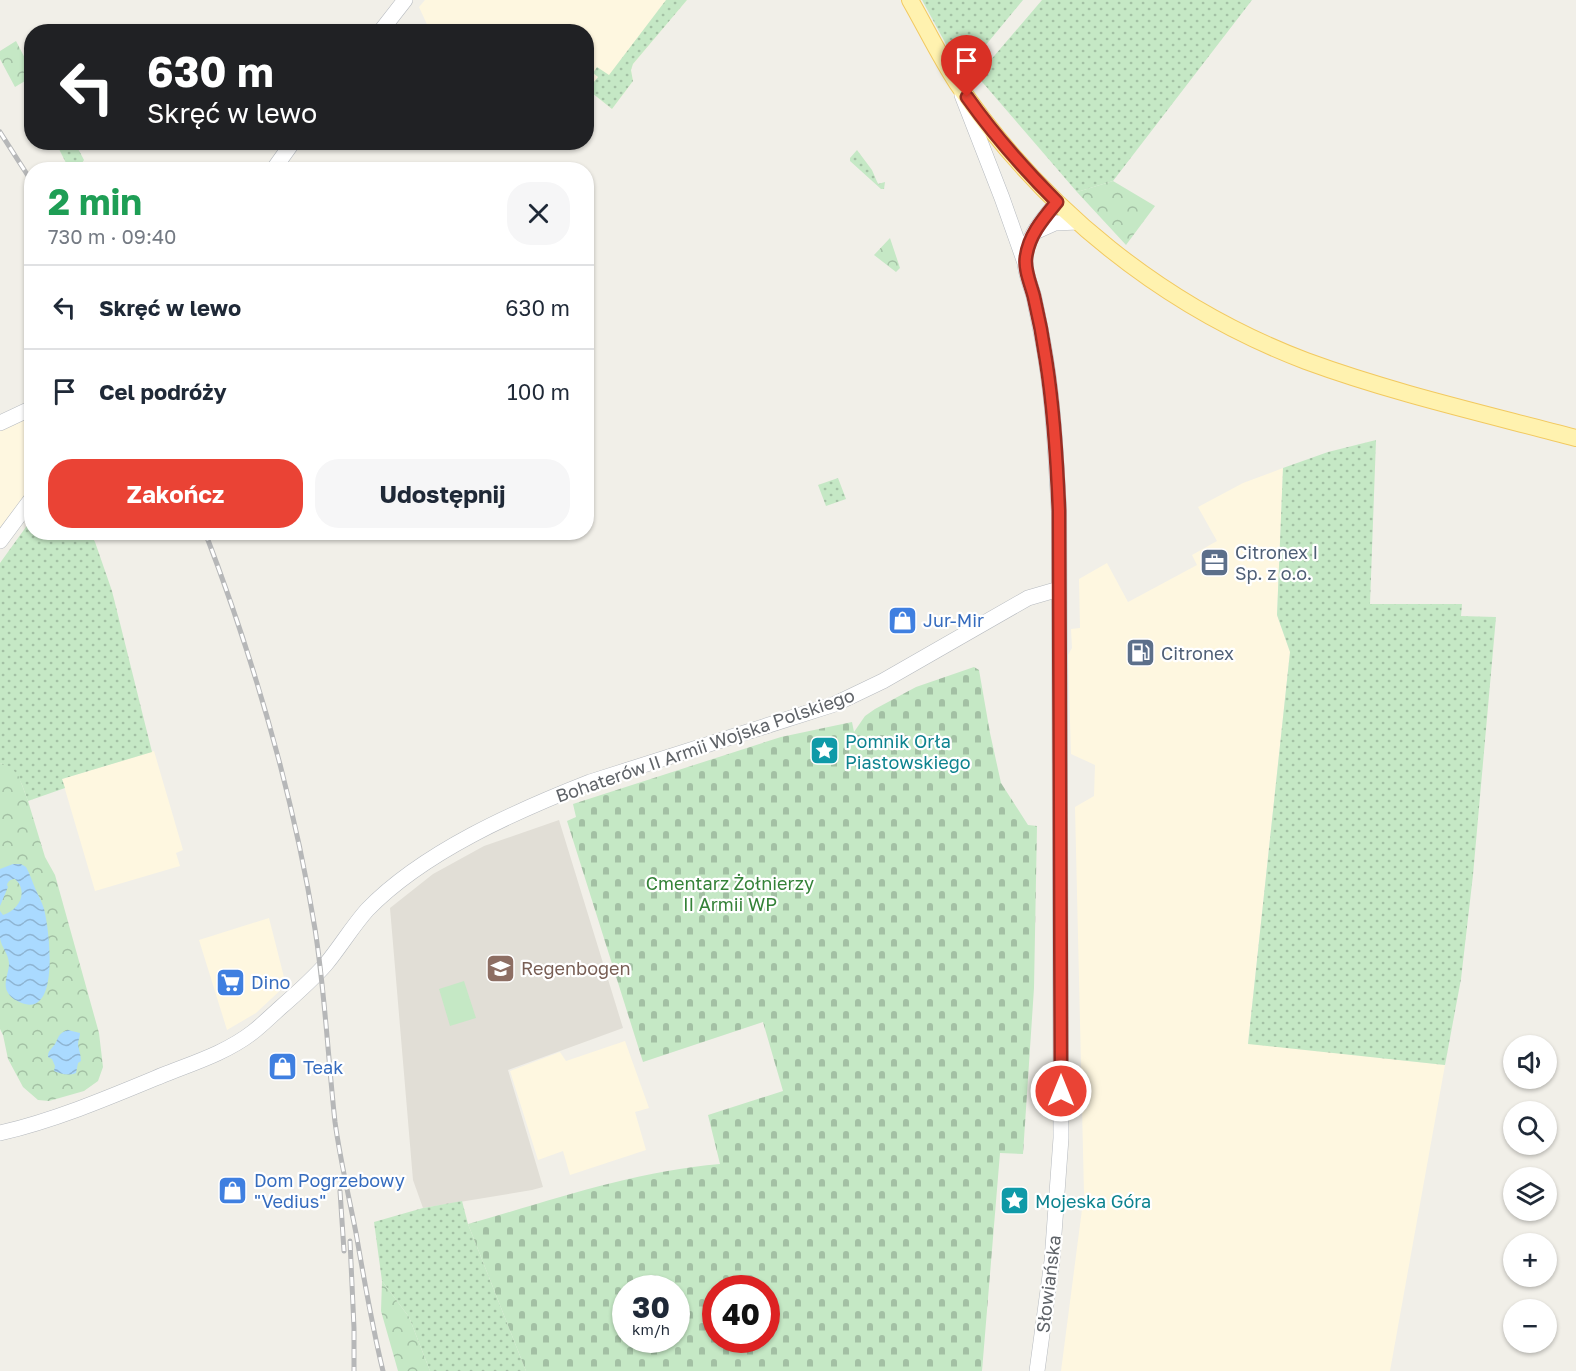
<!DOCTYPE html>
<html lang="pl">
<meta charset="utf-8">
<style>
body{margin:0;font-family:"Golos Text",sans-serif;background:#f6f6f7;color:#1f2937;height:100vh;display:flex;flex-direction:column;font-size:22px;white-space:nowrap}
*{box-sizing:border-box;margin:0}
p{font-size:20px;color:#747a83}
.icon{flex:none;width:33px;height:33px;fill:none;stroke:currentColor;stroke-width:2;stroke-linecap:round;stroke-linejoin:round}
.map{position:relative;flex:1;overflow:hidden}
.details{position:absolute;left:24px;top:162px;width:570px;height:378px;display:flex;flex-direction:column;background:#fff;border-radius:24px;box-shadow:0 2px 4px #0004}
.details>*{flex:none}
.banner{position:absolute;left:24px;top:24px;width:570px;height:126px;border-radius:24px;box-shadow:0 2px 4px #0004;background:#202124;color:#fff;overflow:hidden}
.tools{position:absolute;left:1503px;top:1035px;display:grid;gap:12px}
.tools a{display:grid;place-items:center;width:54px;height:54px;border-radius:50%;background:#fff;box-shadow:0 2px 4px #0004;font-size:30px}
.speed{position:absolute;left:612px;top:1275px;display:flex;gap:12px;font-size:30px;font-weight:700;text-align:center}
.speed>*{display:grid;place-content:center;width:78px;height:78px;border-radius:50%;background:#fff;box-shadow:0 2px 4px #0004;line-height:1}
.speed small{font-size:15px;font-weight:400}
.speed .limit{border:9px solid #d22;background:#fff;color:#111}
.pin{position:absolute;display:grid;place-items:center;width:51px;height:51px;color:#fff;margin:-62px -26px;border-radius:50% 50% 50% 0;rotate:-45deg;box-shadow:0 0 6px #0007}
.pin .icon{rotate:45deg}
.me{position:absolute;width:66px;margin:-33px;rotate:0deg;stroke-linejoin:round;filter:drop-shadow(0 0 4px #0008)}
.turn{display:flex;align-items:center;gap:21px;height:126px;padding:0 24px;font-size:27px}
.turn .icon{width:78px;height:78px;stroke-width:2.5}
.turn b{display:block;font-size:42px;line-height:51px}
.round{display:grid;place-items:center;flex:none;width:63px;height:63px;border-radius:24px;background:#f6f6f7}
.head{display:flex;align-items:center;justify-content:space-between;height:102px;padding:0 24px}
h1{font-size:36px;font-weight:700;line-height:45px;color:#1e9e55}
.action{display:flex;gap:12px;margin-top:auto;padding:12px 24px}
.action a{flex:1;height:69px;border-radius:24px;background:#ea4335;color:#fff;font-size:24px;font-weight:700;line-height:69px;text-align:center}
.action a+a{background:#f6f6f7;color:#1f2937}
ul{padding:0;list-style:none}
li{display:flex;align-items:center;gap:18px;height:84px;padding:0 24px;border-top:2px solid #e0e1e3}
li div{flex:1}
li b{display:block;font-size:22px}
li em{font-style:normal}
.map>svg:first-child{display:block}
.commercial{fill:#fef7e0}
.education{fill:#e1ded6}
.grass{fill:url(#grass-dots)}
.forest{fill:url(#forest-crowns)}
.cemetery{fill:url(#cemetery-stones);fill-rule:evenodd}
.pitch{fill:#c5e8c5}
.water{fill:url(#water-waves)}
.lines{fill:none;stroke-linecap:round;stroke-linejoin:round}
.secondary-casing{stroke:#b6babf;stroke-width:16}
.primary-casing{stroke:#f2c960;stroke-width:18}
.secondary{stroke:#fff;stroke-width:15}
.primary{stroke:#fff2af;stroke-width:16}
.rail-casing{stroke:#b6b7b8;stroke-width:5}
.rail{stroke:#fff;stroke-width:3;stroke-dasharray:9;stroke-linecap:butt}
.route-casing{stroke:#982c22;stroke-width:15}
.route{stroke:#ea4335;stroke-width:10}
.labels{text-anchor:middle;dominant-baseline:central;stroke-width:4.5;stroke-linejoin:round;paint-order:stroke}
.service-label{font-size:18px;fill:#4e5e75;stroke:#fff;text-anchor:start}
.shop-label{font-size:18px;fill:#366cbe;stroke:#fff;text-anchor:start}
.culture-label{font-size:18px;fill:#0d838f;stroke:#fff;text-anchor:start}
.street-label{font-size:18px;fill:#5f6368;stroke:#fff}
.park-label{font-size:18px;fill:#348238;stroke:#fff}
.education-label{font-size:18px;fill:#785e54;stroke:#fff;text-anchor:start}
</style>
<div class="map">
<svg width="1576" height="1371" viewBox="0 0 1576 1371">
<defs>
<pattern id="grass-dots" width="8" height="8" patternUnits="userSpaceOnUse" patternTransform="scale(1.5)"><rect width="8" height="8" fill="#c5e8c5"/><path d="M2 2h.1M6 6h.1" fill="none" stroke="#a3c0a4" stroke-width="1.8" stroke-linecap="round"/></pattern>
<pattern id="forest-crowns" width="20" height="18" patternUnits="userSpaceOnUse" patternTransform="scale(1.5)"><rect width="20" height="18" fill="#c5e8c5"/><path d="M2 6a3 3 0 1 1 6 0M12 15a3 3 0 1 1 6 0" fill="none" stroke="#a3c0a4"/></pattern>
<pattern id="cemetery-stones" width="16" height="16" patternUnits="userSpaceOnUse" patternTransform="scale(1.5)"><rect width="16" height="16" fill="#c5e8c5"/><path d="M2 7V4a2 2 0 0 1 4 0v3zM10 15v-3a2 2 0 0 1 4 0v3z" fill="#a3c0a4"/></pattern>
<pattern id="water-waves" width="16" height="10" patternUnits="userSpaceOnUse" patternTransform="scale(1.5)"><rect width="16" height="10" fill="#aadaff"/><path d="M0 5q4-4 8 0t8 0" fill="none" stroke="#8eb4d2"/></pattern>
</defs>
<rect width="100%" height="100%" fill="#f1efe8"/>
<!-- commercial -->
<path class="commercial" d="M 425,0 L 687,0 L 633,64 L 631,70 L 633,81 L 612,109 L 587,89 L 586,32 L 430,31 L 419,7 Z
M 31,414 L 31,489 L 0,532 L 0,427 Z
M 1283,468 L 1277,615 L 1290,652 L 1248,1043 L 1445,1065 L 1390,1371 L 1061,1371 L 1084,1194 L 1075,807 L 1094,796 L 1095,765 L 1071,754 L 1068,655 L 1072,648 L 1071,629 L 1080,628 L 1079,579 L 1107,563 L 1128,602 L 1130,601 L 1197,565 L 1192,555 L 1217,541 L 1198,507 L 1243,483 Z
M 154,751 L 183,850 L 176,853 L 180,866 L 95,891 L 62,779 Z
M 269,918 L 286,985 L 256,1013 L 227,1030 L 199,940 Z
M 625,1041 L 649,1108 L 635,1112 L 646,1150 L 570,1175 L 563,1151 L 538,1160 L 510,1071 L 560,1052 L 566,1061 Z"/>
<!-- education -->
<path class="education" d="M 559,820 L 623,1028 L 508,1070 L 543,1187 L 532,1190 L 423,1208 L 413,1180 L 390,908 L 433,874 L 484,846 Z"/>
<!-- grass -->
<path class="grass" d="M 666,0 L 687,0 L 633,64 L 631,70 L 633,81 L 612,109 L 587,89 L 587,78 L 593,83 L 598,77 L 593,73 L 597,67 L 609,75 Z
M 922,0 L 1023,0 L 985,46 L 960,70 Z
M 1042,0 L 1252,0 L 1113,181 L 1077,192 L 977,76 Z
M 56,143 L 75,143 L 84,160 L 78,169 L 69,169 Z
M 857,150 L 872,170 L 878,184 L 885,182 L 884,189 L 881,189 L 850,161 L 850,158 Z
M 1376,440 L 1370,604 L 1462,604 L 1461,616 L 1496,617 L 1473,875 L 1461,979 L 1445,1065 L 1248,1044 L 1290,652 L 1277,615 L 1283,468 L 1328,452 Z
M 838,478 L 846,499 L 826,506 L 818,485 Z
M 31,520 L 32,532 L 90,533 L 95,542 L 112,591 L 152,752 L 62,779 L 65,788 L 28,801 C 21,783 20,771 0,763 L 0,563 Z
M 462,1201 L 468,1224 L 526,1371 L 430,1371 L 409,1317 L 382,1281 L 374,1222 L 423,1208 Z"/>
<!-- forest -->
<path class="forest" d="M 16,41 L 29,66 L 25,81 L 15,87 L 0,59 L 0,51 Z
M 1113,181 L 1155,206 L 1126,245 L 1077,192 Z
M 890,238 L 900,268 L 896,272 L 874,255 Z
M 0,763 L 11,767 L 19,777 L 28,801 L 45,857 L 55,875 L 99,1033 L 103,1067 L 98,1081 L 84,1091 L 49,1101 L 38,1100 L 23,1087 L 8,1059 L 3,1035 L 0,1029 Z
M 382,1281 L 409,1317 L 430,1371 L 398,1371 L 381,1311 Z"/>
<!-- cemetery -->
<path class="cemetery" d="M 974,667 L 979,670 L 990,733 L 1001,783 L 1028,825 L 1037,826 L 1034,988 L 1023,1154 L 1000,1153 L 982,1371 L 526,1371 L 468,1224 C 550,1201 634,1171 720,1164 L 708,1115 L 783,1091 L 763,1022 L 643,1062 L 567,821 L 576,817 L 573,804 L 781,737 L 852,722 L 854,732 L 865,716 L 875,709 L 916,687 ZM 676,1288 L 676,1340 L 626,1340 L 626,1288 ZM 716,1288 L 766,1288 L 766,1340 L 716,1340 Z"/>
<!-- pitch -->
<path class="pitch" d="M 464,981 L 476,1018 L 450,1026 L 439,989 Z"/>
<!-- water -->
<path class="water" d="M 13,864 L 21,864 L 26,867 C 30,874 32,881 35,888 C 38,895 42,902 44,909 C 49,927 60,1013 25,1004 C 18,1002 10,998 7,991 C 3,983 9,972 9,964 C 9,954 1,947 0,938 C 0,929 0,919 0,911 L 3,915 C 19,910 29,892 15,879 C 11,879 8,881 7,885 L 8,887 L 0,906 L 0,869 Z
M 68,1030 L 80,1033 C 80,1037 78,1040 78,1045 C 79,1050 81,1055 81,1061 L 78,1063 L 76,1073 C 68,1076 61,1074 54,1071 L 55,1066 L 52,1059 L 48,1057 C 48,1050 51,1050 55,1044 C 59,1037 58,1033 68,1030 Z"/>
<g class="lines">
<defs>
<path id="secondary" d="M 380,32 L 405,0
M 962,95 L 1002,198 L 1025,263
M 273,170 L 293,142
M 1035,232 L 1055,223 L 1078,222
M 0,423 L 32,408
M 0,541 L 32,498
M 0,1133 C 56,1120 110,1097 163,1075 C 193,1063 226,1053 253,1032 C 262,1025 271,1016 280,1008 C 296,994 312,980 326,964 C 340,947 352,927 367,910 C 423,852 516,811 590,782 L 835,704 L 883,681 L 1028,598 L 1059,589
M 1037,1371 L 1052,1261 L 1061,1138 L 1059,511 C 1056,461 1054,410 1046,360 C 1043,339 1038,318 1034,297 C 1031,286 1025,273 1025,262 C 1025,238 1043,219 1057,202"/>
<path id="primary" d="M 910,0 C 926,28 940,57 957,83 C 1042,209 1164,307 1306,361 C 1393,393 1486,414 1576,438"/>
</defs>
<!-- secondary casing -->
<use href="#secondary" class="secondary-casing"/>
<!-- primary casing -->
<use href="#primary" class="primary-casing"/>
<!-- secondary -->
<use href="#secondary" class="secondary"/>
<!-- primary -->
<use href="#primary" class="primary"/>
<defs>
<path id="rail" d="M 0,132 L 32,182
M 205,532 C 254,660 293,794 315,929 C 325,993 328,1058 335,1122 C 340,1159 349,1197 356,1233 C 364,1279 372,1326 383,1371
M 340,1191 L 344,1251
M 350,1241 L 354,1328 L 354,1371"/>
</defs>
<!-- rail casing -->
<use href="#rail" class="rail-casing"/>
<!-- rail -->
<use href="#rail" class="rail"/>
</g>
<g class="lines">
<defs>
<path id="route" d="M 967,97 C 994,135 1024,169 1057,202 C 1043,219 1029,235 1026,257 C 1024,270 1031,285 1034,297 C 1039,318 1043,339 1046,360 C 1054,410 1057,461 1059,511 L 1061,1091"/>
</defs>
<!-- route casing -->
<use href="#route" class="route-casing"/>
<!-- route -->
<use href="#route" class="route"/>
</g>
<!-- icons -->
<defs>
<symbol id="office-square" viewBox="-11 -11 22 22"><rect x="-9" y="-9" width="18" height="18" rx="4" fill="#5c6f8a" stroke="#fff"/><path d="M-6-3h4V-5.5h4V-3h4V5H-6ZM-1-4.5V-3h2v-1.5ZM-6 0V1H6V0Z" fill="#fff"/></symbol>
<symbol id="shop-square" viewBox="-11 -11 22 22"><rect x="-9" y="-9" width="18" height="18" rx="4" fill="#3f7fe0" stroke="#fff"/><path d="M-5-2.5h2.3a2.7 3.5 0 0 1 5.4 0H5L5.5 6h-11ZM-1.5-2.5h3a1.5 2.3 0 0 0-3 0Z" fill="#fff"/></symbol>
<symbol id="fuel-square" viewBox="-11 -11 22 22"><rect x="-9" y="-9" width="18" height="18" rx="4" fill="#5c6f8a" stroke="#fff"/><path d="M-5.5-6h7V0h2V4h1.3V-2.5L3-4.5l.8-.8L6-3V5H2.5V1h-1V6h-7ZM-4.2-4.7v3.2H.2V-4.7Z" fill="#fff"/></symbol>
<symbol id="sight-square" viewBox="-11 -11 22 22"><rect x="-9" y="-9" width="18" height="18" rx="4" fill="#0f9aa8" stroke="#fff"/><path d="M0-6L1.8-2.2L6-1.7L2.9 1.2L3.7 5.4L0 3.3L-3.7 5.4L-2.9 1.2L-6-1.7L-1.8-2.2Z" fill="#fff"/></symbol>
<symbol id="school-square" viewBox="-11 -11 22 22"><rect x="-9" y="-9" width="18" height="18" rx="4" fill="#8d6e63" stroke="#fff"/><path d="M0-5L7-2L0 1L-7-2ZM-4 1L0 2.5L4 1V4Q0 6-4 4Z" fill="#fff"/></symbol>
<symbol id="supermarket-square" viewBox="-11 -11 22 22"><rect x="-9" y="-9" width="18" height="18" rx="4" fill="#3f7fe0" stroke="#fff"/><path d="M-6-5.5h2.5l.6 2H6L4.5 2H-2.5L-4.4-4H-6ZM-1.5 3.2a1.3 1.3 0 1 0 .1 0ZM3 3.2a1.3 1.3 0 1 0 .1 0Z" fill="#fff"/></symbol>
</defs>
<g fill-rule="evenodd">
<use href="#office-square" x="1198" y="546" width="33" height="33"/>
<use href="#shop-square" x="886" y="604" width="33" height="33"/>
<use href="#fuel-square" x="1124" y="636" width="33" height="33"/>
<use href="#sight-square" x="808" y="734" width="33" height="33"/>
<use href="#school-square" x="484" y="952" width="33" height="33"/>
<use href="#supermarket-square" x="214" y="966" width="33" height="33"/>
<use href="#shop-square" x="266" y="1050" width="33" height="33"/>
<use href="#shop-square" x="216" y="1174" width="33" height="33"/>
<use href="#sight-square" x="998" y="1184" width="33" height="33"/>
</g>
<g class="labels">
<!-- service labels -->
<g class="service-label">
<text x="1235" y="552">Citronex I<tspan x="1235" dy="21">Sp. z o.o.</tspan></text>
<text x="1161" y="653">Citronex</text>
</g>
<!-- shop labels -->
<g class="shop-label">
<text x="923" y="620">Jur-Mir</text>
<text x="251" y="982">Dino</text>
<text x="303" y="1067">Teak</text>
<text x="254" y="1180">Dom Pogrzebowy<tspan x="254" dy="21">"Vedius"</tspan></text>
</g>
<!-- culture labels -->
<g class="culture-label">
<text x="845" y="741">Pomnik Orła<tspan x="845" dy="21">Piastowskiego</tspan></text>
<text x="1035" y="1201">Mojeska Góra</text>
</g>
<!-- street labels -->
<g class="street-label">
<text transform="translate(705 745) rotate(-19)">Bohaterów II Armii Wojska Polskiego</text>
<text transform="translate(1048 1284) rotate(-83)">Słowiańska</text>
</g>
<!-- park labels -->
<g class="park-label">
<text x="730" y="883">Cmentarz Żołnierzy<tspan x="730" dy="21">II Armii WP</tspan></text>
</g>
<!-- education labels -->
<g class="education-label">
<text x="521" y="968">Regenbogen</text>
</g>
</g>
</svg>
<div class="tools">
<a><svg class="icon" aria-label="sound" viewBox="0 0 24 24"><path d="M4 9h4l5-4v14l-5-4H4zM17 9q2 3 0 6"/></svg></a>
<a><svg class="icon" aria-label="search" viewBox="0 0 24 24"><circle cx="10" cy="10" r="6"/><path d="M15 15l6 6"/></svg></a>
<a><svg class="icon" aria-label="layers" viewBox="0 0 24 24"><path d="M12 4l9 5-9 5-9-5zM3 14l9 5 9-5"/></svg></a>
<a>+</a>
<a>−</a>
</div>
<div class="speed"><div>30<small>km/h</small></div><div class="limit">40</div></div>
<div class="pin" style="left:967px;top:97px;background:#d93025"><svg class="icon" aria-label="arrive" viewBox="0 0 24 24"><path d="M6 21V4h12l-3 4 3 4H6"/></svg></div>
<svg class="me" style="left:1061px;top:1091px" viewBox="-20 -20 40 40"><circle r="17" fill="#ea4335" stroke="#fff" stroke-width="3"/><path d="M0-11L8 9 0 5-8 9z" fill="#fff"/></svg>
<div class="banner">
<div class="turn"><svg class="icon" aria-label="left" viewBox="0 0 24 24"><path d="M17 20v-9H6M10 6l-5 5 5 5"/></svg><div><b>630 m</b>Skręć w lewo</div></div>
</div>
<section class="details">
<div class="head"><div><h1>2 min</h1><p>730 m · 09:40</p></div><a class="round"><svg class="icon" aria-label="close" viewBox="0 0 24 24"><path d="M6 6l12 12M18 6L6 18"/></svg></a></div>
<ul>
<li><svg class="icon" aria-label="left" viewBox="0 0 24 24"><path d="M17 20v-9H6M10 6l-5 5 5 5"/></svg><div><b>Skręć w lewo</b></div><em>630 m</em></li>
<li><svg class="icon" aria-label="arrive" viewBox="0 0 24 24"><path d="M6 21V4h12l-3 4 3 4H6"/></svg><div><b>Cel podróży</b></div><em>100 m</em></li>
</ul>
<div class="action"><a>Zakończ</a><a>Udostępnij</a></div>
</section>
</div>
